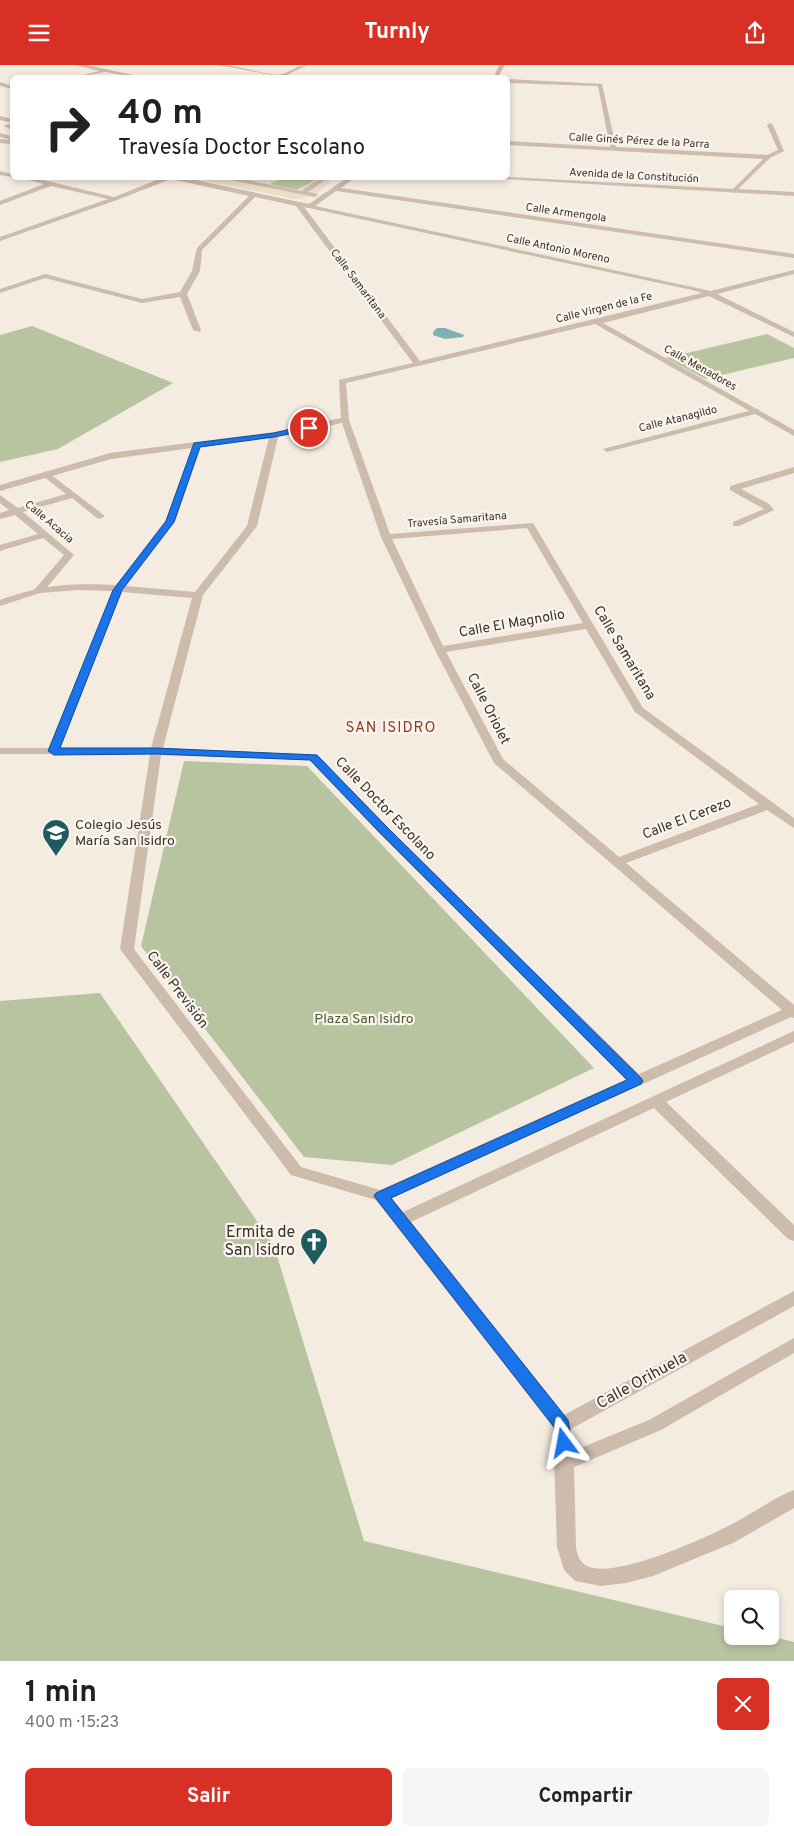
<!DOCTYPE html>
<html lang="es">
<meta charset="utf-8">
<style>
body{margin:0;font-family:Overpass,sans-serif;background:#f6f6f6;color:#202124;height:100vh;display:flex;flex-direction:column;font-size:19px;white-space:nowrap}
*{box-sizing:border-box;margin:0}
p{font-size:16px;color:#757577}
.icon{flex:none;width:28px;height:28px;fill:none;stroke:currentColor;stroke-width:2;stroke-linecap:round;stroke-linejoin:round}
.map{position:relative;height:1596px;overflow:hidden}
.details{display:flex;flex-direction:column;background:#fff;flex:1}
.details>*{flex:none}
.guide{position:absolute;left:10px;top:10px;width:500px;height:105px;border-radius:8px;box-shadow:0 2px 8px #0003;background:#fff;color:#202124;overflow:hidden}
.fabs{position:absolute;left:724px;top:1525px;display:grid;gap:10px}
.fabs a{display:grid;place-items:center;width:55px;height:55px;border-radius:8px;background:#fff;box-shadow:0 2px 8px #0003;font-size:25px}
.pin{position:absolute;display:grid;place-items:center;width:42px;height:42px;color:#fff;margin:-21px;border:2px solid #fff;border-radius:50%;box-shadow:0 1px 5px #0007}
.me{position:absolute;width:55px;margin:-28px;rotate:347deg;stroke-linejoin:round;filter:drop-shadow(0 0 4px #0008)}
.turn{display:flex;align-items:center;gap:18px;height:105px;padding:0 25px;font-size:22px}
.turn .icon{width:65px;height:65px;stroke-width:2.5}
.turn b{display:block;font-size:35px;line-height:42px}
.round{display:grid;place-items:center;flex:none;width:52px;height:52px;border-radius:8px;background:#f6f6f6}
.head{display:flex;align-items:center;justify-content:space-between;height:85px;padding:0 25px}
h1{font-size:30px;font-weight:700;line-height:38px}
.primary-button{display:flex;gap:10px;margin-top:auto;padding:10px 25px}
.primary-button a{flex:1;height:58px;border-radius:8px;background:#d93025;color:#fff;font-size:20px;font-weight:700;line-height:58px;text-align:center}
.primary-button a+a{background:#f6f6f6;color:#202124}
header{display:flex;justify-content:space-between;align-items:center;height:65px;padding:0 25px;background:#d93025;color:#fff;font-size:22px;font-weight:700}
.map>svg:first-child{display:block}
.green{fill:#b8c4a0}
.plaza{fill:#ecdcc8}
.water{fill:#7fb0b2}
.lines{fill:none;stroke-linecap:round;stroke-linejoin:round}
.service{fill:#cdbbac;fill-rule:evenodd}
.pedestrian{fill:#cdbbac;fill-rule:evenodd}
.minor{fill:#cdbbac;fill-rule:evenodd}
.tertiary{fill:#cdbbac;fill-rule:evenodd}
.route{fill:#1a73e8;stroke:#114b97}
.labels{text-anchor:middle;dominant-baseline:central;stroke-width:4.5;stroke-linejoin:round;paint-order:stroke}
.far-street-label{font-size:11px;fill:#3b302b;stroke:#fbf5ee}
.street-label{font-size:14px;fill:#3b302b;stroke:#fbf5ee}
.poi-label{font-size:14px;fill:#3b302b;stroke:#fbf5ee;text-anchor:start}
.park-label{font-size:14px;fill:#4a5a2e;stroke:#fbf5ee}
.neighbourhood-label{font-size:15px;letter-spacing:1px;fill:#8c3b22;stroke:#fbf5ee}
.near-poi-label{font-size:16px;fill:#3b302b;stroke:#fbf5ee;text-anchor:end}
.near-street-label{font-size:16px;fill:#3b302b;stroke:#fbf5ee}
</style>
<header><svg class="icon" aria-label="menu" viewBox="0 0 24 24"><path d="M4 6h16M4 12h16M4 18h16"/></svg>Turnly<svg class="icon" aria-label="share" viewBox="0 0 24 24"><path d="M12 15V3M7 8l5-5 5 5M5 13v7h14v-7"/></svg></header>
<div class="map">
<svg width="794" height="1596" viewBox="0 0 794 1596">
<rect width="100%" height="100%" fill="#f4ebe1"/>
<!-- green -->
<path class="green" d="M 284,113 L 316,115 L 297,125 L 268,119 Z
M 32,261 L 173,318 L 58,384 L 0,397 L 0,270 Z
M 767,269 L 794,283 L 794,293 L 705,314 L 666,293 Z
M 184,696 L 307,701 L 594,1003 L 392,1100 L 304,1092 L 141,881 Z
M 100,928 L 274,1181 L 364,1476 L 732,1563 L 732,1571 L 769,1571 L 794,1577 L 794,1596 L 0,1596 L 0,936 Z"/>
<!-- plaza -->
<path class="plaza" d="M 190,113 L 284,113 L 269,119 L 297,125 L 316,115 L 304,113 L 331,113 L 331,116 L 314,131 L 295,134 Z"/>
<!-- water -->
<path class="water" d="M 445,263 L 464,270 L 463,272 L 445,274 L 433,270 L 433,267 L 437,263 Z"/>
<g class="lines">
<!-- service -->
<path class="service" d="M 756,344 L 759,344 L 759,348 L 607,387 L 603,384 Z
M 794,402 L 794,408 L 741,424 L 769,439 L 774,445 L 739,461 L 733,461 L 733,457 L 764,444 L 730,425 L 730,421 Z"/>
<!-- pedestrian -->
<path class="pedestrian" d="M 12,59 L 12,65 L 4,61 L 5,60 Z
M 0,68 L 12,71 L 12,75 L 0,72 Z
M 196,112 L 204,112 L 198,116 L 195,114 Z
M 216,112 L 232,112 L 301,126 L 322,112 L 328,113 L 308,127 L 317,129 L 318,130 L 315,132 Z
M 302,112 L 308,112 L 308,113 L 305,115 Z
M 46,406 L 105,451 L 100,454 L 97,453 L 72,433 L 23,447 L 74,490 L 43,527 L 39,528 L 34,525 L 64,490 L 43,473 L 0,486 L 0,480 L 38,469 L 15,450 L 0,454 L 0,448 L 9,445 L 0,438 L 0,430 L 18,443 L 66,429 L 43,411 L 42,409 Z"/>
<!-- minor -->
<path class="minor" d="M 76,0 L 87,0 L 142,12 L 134,12 L 105,7 L 77,12 L 99,6 Z
M 218,0 C 239,0 257,8 277,10 C 287,10 296,0 307,0 L 283,12 Z
M 499,0 L 505,0 L 498,12 L 494,12 Z
M 508,14 L 602,19 L 616,82 L 767,90 L 778,85 L 767,60 L 770,58 L 773,60 L 784,86 L 770,93 L 734,128 L 732,127 L 732,125 L 763,94 L 508,80 L 508,76 L 610,82 L 598,21 L 508,18 Z
M 0,17 L 12,21 L 12,24 L 0,21 Z
M 0,74 L 12,75 L 12,79 L 0,78 Z
M 0,106 L 12,109 L 13,112 L 0,110 Z
M 17,112 L 30,112 L 114,132 L 164,112 L 181,112 L 309,139 L 348,112 L 356,112 L 341,123 L 794,189 L 794,193 L 336,126 L 315,141 L 711,226 L 794,205 L 794,209 L 717,229 L 794,267 L 794,272 L 709,231 L 603,258 L 794,365 L 794,371 L 595,259 L 346,318 L 349,355 L 390,469 L 533,458 L 643,643 L 794,753 L 794,763 L 767,745 L 626,798 L 794,940 L 794,953 L 791,952 L 391,1133 L 403,1147 L 794,966 L 794,977 L 666,1037 L 794,1160 L 794,1176 L 788,1174 L 654,1043 L 411,1157 L 564,1350 L 794,1226 L 794,1241 L 571,1364 L 573,1386 L 649,1355 L 794,1273 L 794,1288 L 661,1365 L 574,1402 L 576,1482 C 577,1489 579,1497 587,1501 C 614,1515 708,1472 734,1458 C 754,1448 773,1433 794,1425 L 794,1443 L 735,1477 L 653,1511 L 626,1518 L 601,1521 L 575,1516 L 564,1505 L 557,1482 L 553,1362 L 376,1135 L 291,1110 L 120,884 L 150,689 L 0,689 L 0,683 L 49,683 L 113,526 L 78,525 L 40,528 L 0,541 L 0,535 C 44,519 70,518 116,520 L 165,457 L 192,383 L 111,394 L 0,426 L 0,420 L 110,388 L 274,367 L 341,353 L 339,315 L 413,298 L 296,141 L 255,132 L 202,185 L 200,206 L 187,229 L 201,265 L 200,267 L 193,265 L 180,232 L 142,238 L 45,213 L 0,228 L 0,224 L 45,209 L 142,234 L 180,227 L 192,206 L 197,183 L 249,131 L 171,114 L 117,135 L 0,176 L 0,172 L 108,134 L 51,121 L 0,140 L 0,136 L 44,119 ZM 304,142 L 692,225 L 702,228 L 420,296 ZM 342,358 L 381,472 L 435,585 L 494,698 L 782,945 L 639,1009 L 388,763 L 317,690 L 163,683 L 203,530 L 257,461 L 278,372 ZM 269,373 L 247,461 L 195,527 L 126,521 L 175,457 L 201,382 ZM 527,463 L 583,558 L 443,581 L 392,474 ZM 122,527 L 192,533 L 151,683 L 60,683 ZM 586,564 L 635,647 L 759,739 L 619,792 L 503,694 L 446,587 ZM 161,690 L 310,695 L 380,769 L 627,1014 L 380,1125 L 301,1102 L 134,884 Z
M 478,112 L 474,115 L 471,113 L 471,112 Z"/>
<!-- tertiary -->
<path class="tertiary" d="M 0,51 L 12,54 L 12,58 L 0,55 Z
M 471,112 L 508,112 L 794,127 L 794,131 Z"/>
</g>
<!-- route -->
<path class="route" d="M 309,360 L 313,363 L 312,364 L 274,372 L 200,382 L 174,457 L 122,525 L 60,683 L 156,683 L 317,690 L 388,763 L 641,1013 L 643,1016 L 641,1019 L 391,1133 L 568,1355 L 572,1378 L 569,1384 L 564,1386 L 558,1384 L 554,1362 L 374,1131 L 376,1128 L 627,1015 L 380,768 L 310,695 L 156,689 L 54,690 L 48,686 L 113,525 L 166,456 L 194,378 L 274,368 Z"/>
<!-- icons -->
<defs>
<symbol id="school-pin" viewBox="-11 -11 22 30"><path d="M0 17L-7.5 6A9.5 9.5 0 1 1 7.5 6Z" fill="#1f5a5e" stroke="#fbf5ee"/><path d="M0-5L7-2L0 1L-7-2ZM-4 1L0 2.5L4 1V4Q0 6-4 4Z" fill="#fff"/></symbol>
<symbol id="church-pin" viewBox="-11 -11 22 30"><path d="M0 17L-7.5 6A9.5 9.5 0 1 1 7.5 6Z" fill="#1f5a5e" stroke="#fbf5ee"/><path d="M-1.2-6h2.4v3.5h3.3v2.4h-3.3V6h-2.4V-.1h-3.3v-2.4h3.3Z" fill="#fff"/></symbol>
</defs>
<g fill-rule="evenodd">
<use href="#school-pin" x="40" y="752" width="32" height="43"/>
<use href="#church-pin" x="298" y="1161" width="32" height="43"/>
</g>
<g class="labels">
<!-- far-street labels -->
<g class="far-street-label">
<text transform="translate(639 76) rotate(3)">Calle Ginés Pérez de la Parra</text>
<text transform="translate(634 111) rotate(3)">Avenida de la Constitución</text>
<text transform="translate(566 148) rotate(8)">Calle Armengola</text>
<text transform="translate(558 184) rotate(12)">Calle Antonio Moreno</text>
<text transform="translate(358 219) rotate(53)">Calle Samaritana</text>
<text transform="translate(604 243) rotate(-14)">Calle Virgen de la Fe</text>
<text transform="translate(700 303) rotate(29)">Calle Menadores</text>
<text transform="translate(678 354) rotate(-14)">Calle Atanagildo</text>
<text transform="translate(457 455) rotate(-5)">Travesía Samaritana</text>
<text transform="translate(49 457) rotate(40)">Calle Acacia</text>
</g>
<!-- street labels -->
<g class="street-label">
<text transform="translate(512 559) rotate(-10)">Calle El Magnolio</text>
<text transform="translate(624 588) rotate(59)">Calle Samaritana</text>
<text transform="translate(488 644) rotate(63)">Calle Oriolet</text>
<text transform="translate(385 744) rotate(46)">Calle Doctor Escolano</text>
<text transform="translate(687 754) rotate(-21)">Calle El Cerezo</text>
<text transform="translate(177 925) rotate(53)">Calle Previsión</text>
</g>
<!-- poi labels -->
<g class="poi-label">
<text x="75" y="760">Colegio Jesús<tspan x="75" dy="16">María San Isidro</tspan></text>
</g>
<!-- park labels -->
<g class="park-label">
<text x="364" y="954">Plaza San Isidro</text>
</g>
<!-- neighbourhood labels -->
<g class="neighbourhood-label">
<text x="391" y="663">SAN ISIDRO</text>
</g>
<!-- near-poi labels -->
<g class="near-poi-label">
<text x="295" y="1168">Ermita de<tspan x="295" dy="18">San Isidro</tspan></text>
</g>
<!-- near-street labels -->
<g class="near-street-label">
<text transform="translate(642 1316) rotate(-29)">Calle Orihuela</text>
</g>
</g>
</svg>
<div class="fabs">
<a><svg class="icon" aria-label="search" viewBox="0 0 24 24"><circle cx="10" cy="10" r="6"/><path d="M15 15l6 6"/></svg></a>
</div>
<div class="pin" style="left:309px;top:363px;background:#d93025"><svg class="icon" aria-label="arrive" viewBox="0 0 24 24"><path d="M6 21V4h12l-3 4 3 4H6"/></svg></div>
<svg class="me" style="left:564px;top:1378px" viewBox="-20 -20 40 40"><path d="M0-17L14 15 0 8-14 15z" fill="#1a73e8" stroke="#fff" stroke-width="4"/></svg>
<div class="guide">
<div class="turn"><svg class="icon" aria-label="right" viewBox="0 0 24 24"><path d="M7 20v-9h11M14 6l5 5-5 5"/></svg><div><b>40 m</b>Travesía Doctor Escolano</div></div>
</div>
</div>
<section class="details">
<div class="head"><div><h1>1 min</h1><p>400 m · 15:23</p></div><a class="round" style="background:#d93025;color:#fff"><svg class="icon" aria-label="close" viewBox="0 0 24 24"><path d="M6 6l12 12M18 6L6 18"/></svg></a></div>
<div class="primary-button"><a>Salir</a><a>Compartir</a></div>
</section>
